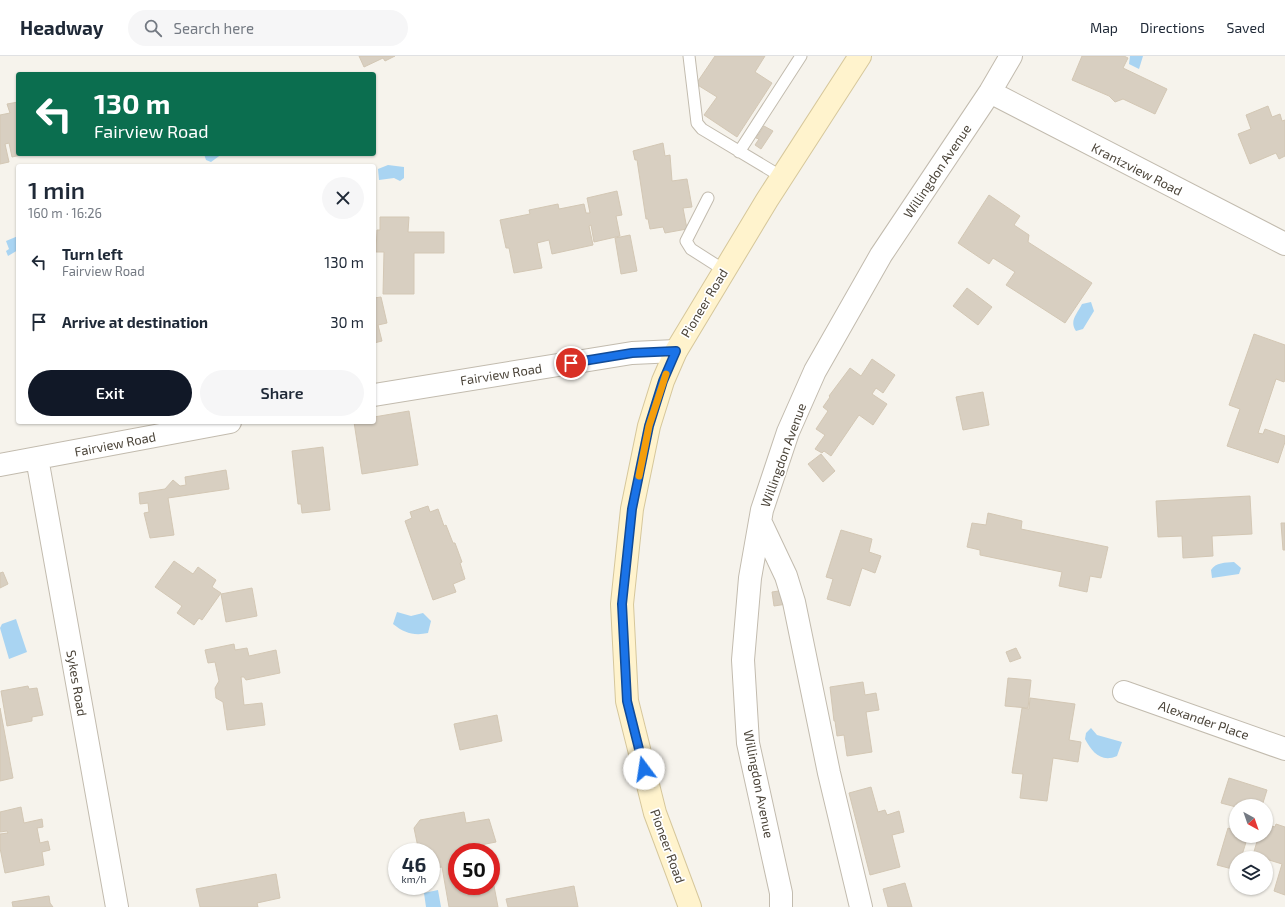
<!DOCTYPE html>
<meta charset="utf-8">
<style>
body{margin:0;font-family:"Exo 2",sans-serif;background:#f6f6f7;color:#1f2937;height:100vh;display:flex;flex-direction:column;font-size:15px;white-space:nowrap}
*{box-sizing:border-box;margin:0}
p{font-size:13px;color:#747a83}
.icon{flex:none;width:22px;height:22px;fill:none;stroke:currentColor;stroke-width:2;stroke-linecap:round;stroke-linejoin:round}
.map{position:relative;flex:1;overflow:hidden}
.drawer{position:absolute;left:16px;top:108px;width:360px;height:260px;display:flex;flex-direction:column;background:#fff;border-radius:4px;box-shadow:0 1px 3px #0004}
.drawer>*{flex:none}
.guide{position:absolute;left:16px;top:16px;width:360px;height:84px;border-radius:4px;box-shadow:0 1px 3px #0004;background:#0b6e4f;color:#fff;overflow:hidden}
.needle{width:26px;rotate:140deg}
.tools{position:absolute;left:1229px;top:743px;display:grid;gap:8px}
.tools a{display:grid;place-items:center;width:44px;height:44px;border-radius:50%;background:#fff;box-shadow:0 1px 3px #0004;font-size:20px}
.speed{position:absolute;left:388px;top:787px;display:flex;gap:8px;font-size:20px;font-weight:700;text-align:center}
.speed>*{display:grid;place-content:center;width:52px;height:52px;border-radius:50%;background:#fff;box-shadow:0 1px 3px #0004;line-height:1}
.speed small{font-size:10px;font-weight:400}
.speed .limit{border:6px solid #d22;background:#fff;color:#111}
.pin{position:absolute;display:grid;place-items:center;width:34px;height:34px;color:#fff;margin:-17px;border:2px solid #fff;border-radius:50%;box-shadow:0 1px 4px #0007}
.me{position:absolute;width:44px;margin:-22px;rotate:346deg;stroke-linejoin:round;filter:drop-shadow(0 0 3px #0008)}
.turn{display:flex;align-items:center;gap:14px;height:84px;padding:0 12px;font-size:18px}
.turn .icon{width:52px;height:52px;stroke-width:2.5}
.turn b{display:block;font-size:28px;line-height:34px}
.round{display:grid;place-items:center;flex:none;width:42px;height:42px;border-radius:21px;background:#f6f6f7}
.summary{display:flex;align-items:center;justify-content:space-between;height:68px;padding:0 12px}
h1{font-size:24px;font-weight:600;line-height:30px}
.cta{display:flex;gap:8px;margin-top:auto;padding:8px 12px}
.cta a{flex:1;height:46px;border-radius:24px;background:#111827;color:#fff;font-size:16px;font-weight:600;line-height:46px;text-align:center}
.cta a+a{background:#f6f6f7;color:#1f2937}
ul{padding:0;list-style:none}
li{display:flex;align-items:center;gap:12px;height:60px;padding:0 12px}
li div{flex:1}
li b{display:block;font-size:15px}
li em{font-style:normal}
header{display:flex;align-items:center;gap:24px;box-sizing:border-box;height:56px;padding:0 20px;background:#fff;border-bottom:1px solid #e0e1e3}
header strong{font-size:19px}
nav{display:flex;gap:22px;margin-inline-start:auto;font-size:14px}
.search{width:280px;height:36px;background:#f6f6f7;display:flex;align-items:center;gap:10px;box-sizing:border-box;padding:0 14px;border-radius:22px;color:#747a83;font-size:15px}
.map>svg:first-child{display:block}
.water{fill:#a9d4f2}
.building{fill:#d8cfc1;stroke:#d3c7b4}
.lines{fill:none;stroke-linecap:round;stroke-linejoin:round}
.lane-casing{stroke:#c2bbae;stroke-width:13}
.street-casing{stroke:#c2bbae;stroke-width:24}
.secondary-casing{stroke:#d6c79b;stroke-width:24}
.lane{stroke:#fff;stroke-width:11}
.street{stroke:#fff;stroke-width:22}
.secondary{stroke:#fff3cd;stroke-width:22}
.route-casing{stroke:#114b97;stroke-width:10}
.route{stroke:#1a73e8;stroke-width:7}
.slow{stroke:#f59e0b;stroke-width:7}
.labels{text-anchor:middle;dominant-baseline:central;stroke-width:3.5;stroke-linejoin:round;paint-order:stroke}
.street-label{font-size:13px;fill:#4b4439;stroke:#fff}
</style>
<header>
<strong>Headway</strong>
<div class="search"><svg class="icon" aria-label="search" viewBox="0 0 24 24"><circle cx="10" cy="10" r="6"/><path d="M15 15l6 6"/></svg>Search here</div>
<nav><a>Map</a><a>Directions</a><a>Saved</a></nav>
</header>
<div class="map">
<svg width="1285" height="851" viewBox="0 0 1285 851">
<rect width="100%" height="100%" fill="#f6f3ec"/>
<!-- water -->
<path class="water" d="M 1130,0 L 1143,0 L 1139,13 L 1129,8 Z
M 204,98 L 222,98 L 211,106 L 206,104 Z
M 388,109 L 404,111 L 404,122 L 400,125 L 394,122 L 379,124 L 378,113 Z
M 18,180 L 18,194 L 8,200 L 6,195 L 9,193 L 6,185 Z
M 1091,246 L 1094,255 L 1083,273 L 1076,275 C 1069,265 1077,258 1082,248 Z
M 1234,506 L 1241,512 L 1239,518 L 1212,522 L 1211,514 C 1216,506 1225,507 1234,506 Z
M 397,556 L 411,560 L 423,557 L 431,565 L 428,577 C 414,580 404,577 393,568 Z
M 16,563 L 27,596 L 9,603 L 0,572 L 2,568 Z
M 1091,672 L 1097,679 L 1122,686 L 1117,700 C 1101,707 1092,696 1085,683 L 1086,677 Z
M 438,834 L 441,851 L 426,851 L 424,837 Z"/>
<!-- building -->
<path class="building" d="M 359,0 L 395,0 L 385,5 L 383,2 L 364,11 Z
M 715,0 L 765,0 L 755,16 L 772,27 L 737,81 L 704,59 L 717,41 L 696,28 Z
M 1082,0 L 1124,0 L 1128,2 L 1123,12 L 1167,33 L 1155,58 L 1123,43 L 1115,46 L 1109,40 L 1072,24 Z
M 18,46 L 18,98 L 25,98 L 12,101 L 9,87 L 5,88 L 9,106 L 0,108 L 0,59 L 10,57 L 7,48 Z
M 1268,50 L 1272,61 L 1280,58 L 1282,65 L 1285,64 L 1285,100 L 1279,103 L 1276,97 L 1250,108 L 1238,78 L 1251,73 L 1246,59 Z
M 764,70 L 773,75 L 761,93 L 755,89 L 759,83 L 756,82 Z
M 663,87 L 665,100 L 670,99 L 672,125 L 687,123 L 692,151 L 683,152 L 687,173 L 665,177 L 663,171 L 650,173 L 648,163 L 646,163 L 637,104 L 635,104 L 633,95 Z
M 617,135 L 622,159 L 616,160 L 620,180 L 594,186 L 591,169 L 589,170 L 593,189 L 552,198 L 549,184 L 537,187 L 542,212 L 514,217 L 509,192 L 506,192 L 500,164 L 530,158 L 529,154 L 558,148 L 559,153 L 584,148 L 586,157 L 590,157 L 587,142 Z
M 989,139 L 1020,160 L 1014,169 L 1029,179 L 1028,186 L 1092,227 L 1065,267 L 1006,229 L 1015,216 L 993,202 L 989,208 L 958,187 Z
M 380,161 L 409,161 L 408,176 L 444,176 L 444,197 L 414,197 L 414,238 L 383,238 L 384,196 L 376,196 L 377,174 L 380,174 Z
M 630,179 L 637,215 L 621,218 L 615,182 Z
M 967,232 L 992,251 L 978,269 L 953,250 Z
M 381,241 L 387,267 L 378,269 L 382,285 L 374,287 L 374,242 Z
M 1254,278 L 1285,289 L 1285,324 L 1284,326 L 1276,323 L 1258,377 L 1263,378 L 1265,373 L 1285,380 L 1285,386 L 1278,407 L 1227,390 L 1240,353 L 1229,349 Z
M 872,303 L 895,319 L 883,337 L 876,332 L 872,338 L 887,348 L 873,369 L 859,359 L 831,400 L 824,395 L 822,397 L 815,393 L 825,379 L 816,373 L 828,355 L 823,351 L 830,341 L 829,340 L 850,312 L 861,320 Z
M 983,336 L 989,369 L 963,374 L 956,341 Z
M 409,355 L 418,409 L 362,418 L 354,366 L 374,366 L 374,361 Z
M 323,391 L 330,454 L 302,457 L 301,448 L 298,448 L 292,395 Z
M 821,398 L 835,415 L 823,426 L 808,408 Z
M 226,414 L 229,433 L 168,442 L 174,479 L 150,482 L 144,457 L 149,456 L 148,447 L 140,448 L 139,437 L 165,433 L 173,424 L 180,430 L 186,429 L 185,421 Z
M 1250,440 L 1252,478 L 1212,480 L 1213,500 L 1183,502 L 1182,480 L 1158,481 L 1156,445 Z
M 428,450 L 430,456 L 438,453 L 444,470 L 446,469 L 453,487 L 455,487 L 462,506 L 460,507 L 465,523 L 453,528 L 456,536 L 433,544 L 405,465 L 412,462 L 410,456 Z
M 988,457 L 1022,465 L 1021,473 L 1108,491 L 1101,522 L 1090,520 L 1087,536 L 1059,530 L 1062,516 L 980,499 L 980,494 L 967,491 L 972,467 L 986,469 Z
M 1281,467 L 1285,467 L 1285,494 L 1283,494 Z
M 841,474 L 872,483 L 869,496 L 881,500 L 875,517 L 862,512 L 850,550 L 827,543 L 833,523 L 826,521 Z
M 174,505 L 193,518 L 198,511 L 216,524 L 212,531 L 221,537 L 202,564 L 199,562 L 194,569 L 177,557 L 182,550 L 155,531 Z
M 3,516 L 8,528 L 0,532 L 0,517 Z
M 252,532 L 257,560 L 226,566 L 221,538 Z
M 785,534 L 787,548 L 774,550 L 772,536 Z
M 234,588 L 235,594 L 247,592 L 249,600 L 276,594 L 280,617 L 246,624 L 244,621 L 241,621 L 244,649 L 262,647 L 265,669 L 227,674 L 223,646 L 216,642 L 215,632 L 219,625 L 215,606 L 208,607 L 205,594 Z
M 1016,592 L 1021,602 L 1010,606 L 1006,596 Z
M 1008,622 L 1031,624 L 1028,652 L 1005,650 Z
M 863,626 L 865,639 L 876,637 L 879,654 L 866,656 L 872,696 L 847,700 L 844,679 L 837,680 L 835,665 L 834,665 L 830,631 Z
M 28,630 L 29,633 L 37,632 L 43,659 L 32,661 L 32,665 L 7,670 L 1,635 Z
M 1030,642 L 1075,648 L 1069,684 L 1081,686 L 1078,706 L 1053,702 L 1047,745 L 1020,742 L 1023,718 L 1012,717 L 1022,652 L 1029,653 Z
M 0,652 L 13,722 L 0,725 Z
M 497,659 L 502,685 L 460,694 L 454,668 Z
M 1229,722 L 1267,734 L 1262,750 L 1248,750 L 1237,747 L 1236,751 L 1221,747 Z
M 871,731 L 878,756 L 885,754 L 887,759 L 899,755 L 904,776 L 892,779 L 900,811 L 870,819 L 849,737 Z
M 21,751 L 24,767 L 42,763 L 43,771 L 37,772 L 40,787 L 48,785 L 50,794 L 42,796 L 44,809 L 5,817 L 0,792 L 0,778 L 8,777 L 7,775 L 0,776 L 0,756 Z
M 464,756 L 466,767 L 489,763 L 496,786 L 465,792 L 466,796 L 457,796 L 457,830 L 491,830 L 491,814 L 498,851 L 449,851 L 442,811 L 434,812 L 431,806 L 431,796 L 419,796 L 414,772 L 420,764 Z
M 1266,768 L 1275,771 L 1276,768 L 1285,771 L 1285,839 L 1274,835 L 1282,808 L 1253,799 L 1258,782 L 1261,783 L 1262,780 L 1266,780 Z
M 1228,772 L 1236,775 L 1236,780 L 1248,780 L 1241,802 L 1236,802 L 1236,814 L 1217,809 Z
M 276,818 L 280,842 L 257,847 L 258,851 L 200,851 L 196,833 Z
M 905,827 L 912,851 L 888,851 L 883,833 Z
M 574,830 L 578,851 L 508,851 L 506,843 Z
M 49,840 L 50,847 L 53,851 L 13,851 L 12,846 Z"/>
<g class="lines">
<defs>
<path id="lane" d="M 689,0 L 697,67 L 702,73 L 782,121
M 739,96 L 801,0
M 708,142 L 686,185 L 691,193 L 724,214"/>
<path id="street" d="M 990,36 L 1285,188
M 374,339 L 632,297 L 676,295
M 37,402 L 117,851
M 0,409 L 230,366
M 760,465 L 786,520 L 794,546 L 829,717 L 861,851
M 1124,636 L 1285,693
M 781,851 L 781,837 L 748,687 L 743,604 L 750,522 L 762,454 L 788,376 L 815,315 L 881,199 L 990,36 L 1011,0"/>
<path id="secondary" d="M 690,851 L 655,757 L 627,645 L 622,548 L 632,453 L 649,370 L 663,325 L 676,295 L 767,144 L 860,0"/>
</defs>
<!-- lane casing -->
<use href="#lane" class="lane-casing"/>
<!-- street casing -->
<use href="#street" class="street-casing"/>
<!-- secondary casing -->
<use href="#secondary" class="secondary-casing"/>
<!-- lane -->
<use href="#lane" class="lane"/>
<!-- street -->
<use href="#street" class="street"/>
<!-- secondary -->
<use href="#secondary" class="secondary"/>
</g>
<g class="lines">
<defs>
<path id="route" d="M 571,307 L 632,297 L 676,295 L 663,325 L 649,370 L 632,453 L 622,548 L 627,645 L 644,713"/>
</defs>
<!-- route casing -->
<use href="#route" class="route-casing"/>
<!-- route -->
<use href="#route" class="route"/>
<!-- slow -->
<path class="slow" d="M 639,420 L 649,370 L 666,318"/>
</g>
<g class="labels">
<!-- street labels -->
<g class="street-label">
<text transform="translate(1137 113) rotate(27)">Krantzview Road</text>
<text transform="translate(937 115) rotate(-56)">Willingdon Avenue</text>
<text transform="translate(704 247) rotate(-59)">Pioneer Road</text>
<text transform="translate(501 318) rotate(-9)">Fairview Road</text>
<text transform="translate(115 388) rotate(-11)">Fairview Road</text>
<text transform="translate(783 399) rotate(-70)">Willingdon Avenue</text>
<text transform="translate(77 627) rotate(80)">Sykes Road</text>
<text transform="translate(1204 664) rotate(19)">Alexander Place</text>
<text transform="translate(759 728) rotate(79)">Willingdon Avenue</text>
<text transform="translate(668 790) rotate(70)">Pioneer Road</text>
</g>
</g>
</svg>
<div class="tools">
<a><svg class="needle" viewBox="-14 -14 28 28"><path d="M0-13l5 13h-10z" fill="#e53935"/><path d="M0 13l5-13h-10z" fill="#747a83"/></svg></a>
<a><svg class="icon" aria-label="layers" viewBox="0 0 24 24"><path d="M12 4l9 5-9 5-9-5zM3 14l9 5 9-5"/></svg></a>
</div>
<div class="speed"><div>46<small>km/h</small></div><div class="limit">50</div></div>
<div class="pin" style="left:571px;top:307px;background:#d93025"><svg class="icon" aria-label="arrive" viewBox="0 0 24 24"><path d="M6 21V4h12l-3 4 3 4H6"/></svg></div>
<svg class="me" style="left:644px;top:713px" viewBox="-20 -20 40 40"><circle r="19" fill="#fff"/><path d="M0-13L10 11 0 6-10 11z" fill="#1a73e8"/></svg>
<div class="guide">
<div class="turn"><svg class="icon" aria-label="left" viewBox="0 0 24 24"><path d="M17 20v-9H6M10 6l-5 5 5 5"/></svg><div><b>130 m</b>Fairview Road</div></div>
</div>
<section class="drawer">
<div class="summary"><div><h1>1 min</h1><p>160 m · 16:26</p></div><a class="round"><svg class="icon" aria-label="close" viewBox="0 0 24 24"><path d="M6 6l12 12M18 6L6 18"/></svg></a></div>
<ul>
<li><svg class="icon" aria-label="left" viewBox="0 0 24 24"><path d="M17 20v-9H6M10 6l-5 5 5 5"/></svg><div><b>Turn left</b><p>Fairview Road</p></div><em>130 m</em></li>
<li><svg class="icon" aria-label="arrive" viewBox="0 0 24 24"><path d="M6 21V4h12l-3 4 3 4H6"/></svg><div><b>Arrive at destination</b></div><em>30 m</em></li>
</ul>
<div class="cta"><a>Exit</a><a>Share</a></div>
</section>
</div>
